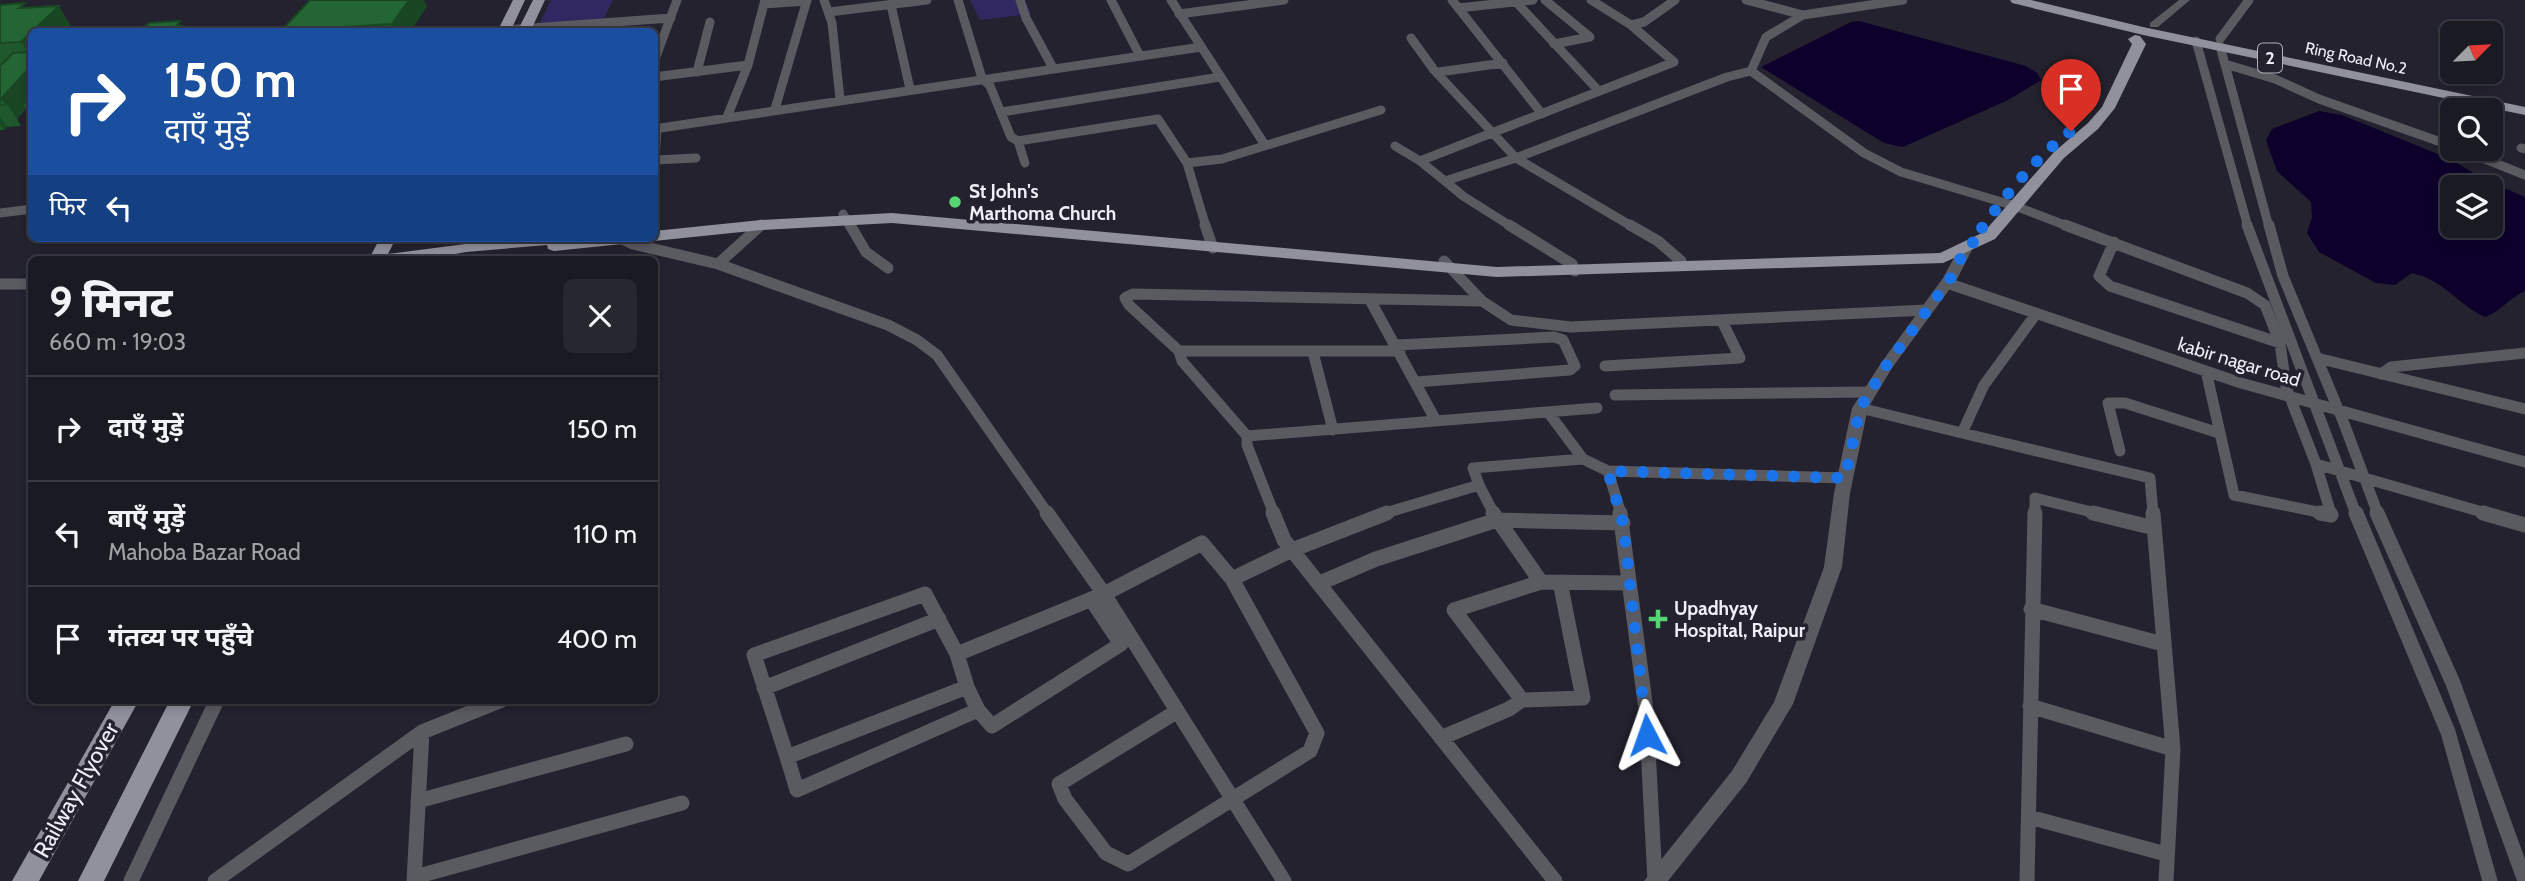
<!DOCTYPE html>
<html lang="hi">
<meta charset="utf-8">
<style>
body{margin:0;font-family:Cabin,"Noto Sans Devanagari",sans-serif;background:#27272f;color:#f1f3f6;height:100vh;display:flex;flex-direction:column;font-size:26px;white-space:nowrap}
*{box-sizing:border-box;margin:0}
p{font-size:23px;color:#9fa1a5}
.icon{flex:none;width:38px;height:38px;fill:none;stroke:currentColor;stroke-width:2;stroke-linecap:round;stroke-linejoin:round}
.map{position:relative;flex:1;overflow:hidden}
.side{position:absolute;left:28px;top:256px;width:630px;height:448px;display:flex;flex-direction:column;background:#1a1a22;border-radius:10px;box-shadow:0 4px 10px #0003,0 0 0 2px #383840}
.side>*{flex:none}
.hud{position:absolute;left:28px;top:28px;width:630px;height:214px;border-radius:10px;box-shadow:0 4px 10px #0003,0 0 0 2px #383840;background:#1a4fa0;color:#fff;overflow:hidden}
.needle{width:46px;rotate:66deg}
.fabs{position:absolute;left:2440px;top:21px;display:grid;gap:14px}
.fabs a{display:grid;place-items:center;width:63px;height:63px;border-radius:10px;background:#1a1a22;box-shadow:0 4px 10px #0003,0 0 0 2px #383840;font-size:35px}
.pin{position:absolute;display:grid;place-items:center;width:60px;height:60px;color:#fff;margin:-72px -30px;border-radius:50% 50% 50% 0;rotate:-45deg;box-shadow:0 0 7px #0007}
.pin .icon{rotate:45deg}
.me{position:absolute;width:77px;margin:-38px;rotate:356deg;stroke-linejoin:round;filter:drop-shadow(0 0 5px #0008)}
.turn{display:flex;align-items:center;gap:24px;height:147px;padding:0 21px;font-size:32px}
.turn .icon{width:91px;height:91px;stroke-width:2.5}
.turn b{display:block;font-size:49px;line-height:60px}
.then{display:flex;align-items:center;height:66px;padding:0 21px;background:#0003;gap:14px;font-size:26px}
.round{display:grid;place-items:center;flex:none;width:74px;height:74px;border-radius:10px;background:#27272f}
.summary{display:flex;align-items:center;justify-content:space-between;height:119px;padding:0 21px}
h1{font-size:42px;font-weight:800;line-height:52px}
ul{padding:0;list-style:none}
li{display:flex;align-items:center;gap:21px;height:105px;padding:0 21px;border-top:2px solid #383840}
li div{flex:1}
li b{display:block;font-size:26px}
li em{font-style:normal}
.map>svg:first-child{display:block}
.green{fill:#312861}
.water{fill:#0d012c;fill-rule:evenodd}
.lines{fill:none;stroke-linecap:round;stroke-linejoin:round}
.minor-far2{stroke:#5a5a61;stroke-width:9}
.minor-far1{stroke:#5a5a61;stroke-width:11}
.minor{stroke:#5a5a61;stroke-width:15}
.tertiary{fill:#5a5a61;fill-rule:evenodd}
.primary{fill:#91919d;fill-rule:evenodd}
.wall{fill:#1f582c}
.shaded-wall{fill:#194724}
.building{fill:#246633;stroke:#194724;stroke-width:2}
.route{stroke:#1a73e8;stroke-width:12;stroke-dasharray:0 21.6}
.poi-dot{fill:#54d672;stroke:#23222e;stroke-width:2.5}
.labels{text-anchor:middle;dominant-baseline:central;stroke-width:7;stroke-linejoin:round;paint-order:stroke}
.far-street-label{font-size:16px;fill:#eeeef6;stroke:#23222e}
.shield{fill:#23222e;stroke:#b1b1ba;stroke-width:2}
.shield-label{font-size:18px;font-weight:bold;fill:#eeeef6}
.poi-label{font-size:19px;font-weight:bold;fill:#eeeef6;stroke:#23222e;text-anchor:start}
.street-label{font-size:19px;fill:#eeeef6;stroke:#23222e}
.near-street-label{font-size:23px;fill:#eeeef6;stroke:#23222e}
</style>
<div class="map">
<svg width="2525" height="881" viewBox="0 0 2525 881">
<rect width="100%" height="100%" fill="#23222e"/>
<!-- green -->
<path class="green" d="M 551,0 L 613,0 L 604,18 L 539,25 Z
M 970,0 L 1025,0 L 1031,14 L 980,20 Z"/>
<!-- water -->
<path class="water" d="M 1859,21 L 2026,66 L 2037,73 L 2041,80 L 2008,100 L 1903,147 L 1884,143 L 1761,67 L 1851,22 Z
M 2319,111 L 2342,115 L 2450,159 L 2482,178 L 2525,197 L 2525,291 C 2509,298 2501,311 2485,317 C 2455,303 2446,281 2412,273 L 2395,285 L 2376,283 L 2319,252 L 2307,233 L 2312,217 L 2311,202 L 2277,171 L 2266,140 L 2272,129 ZM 2452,187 L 2490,187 L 2490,226 L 2452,226 Z"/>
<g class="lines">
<!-- minor-far2 -->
<path class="minor-far2" d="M 824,0 L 832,23 L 840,99
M 958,0 L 982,78 L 990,86 L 1011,137 L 1018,141 L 1025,163
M 1020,0 L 1026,18 L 1053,68
M 1111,0 L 1140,56
M 1171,0 L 1265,145
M 1452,0 L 1542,114
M 1545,0 L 1590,37 L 1554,44
M 1746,0 L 1803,15 L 1903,0
M 1517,3 L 1596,88
M 764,4 L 807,1
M 891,5 L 910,89
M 1458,8 L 1533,0
M 829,12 L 927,0
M 1179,14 L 1284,0
M 1803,15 L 1766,37 L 1751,71 L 1864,153 L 1901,172 L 2015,206 L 2070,227
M 1631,25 L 1644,22 L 1675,0
M 504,30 L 671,18
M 1411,38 L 1434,70 L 1516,158 L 1633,227
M 2220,39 L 2249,0
M 2196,41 L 2248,227
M 2220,46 L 2269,227
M 654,62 L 677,0
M 2225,64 L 2275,79 L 2319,99 L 2452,146
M 697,72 L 710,22
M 1439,72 L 1503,63
M 654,77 L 748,65
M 775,109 L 807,0
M 1002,112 L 1220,77
M 727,117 L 748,65 L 765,0
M 657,128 L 655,160 L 696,158
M 654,129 L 1201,47
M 1018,141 L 1158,119 L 1187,163 L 1206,227
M 1395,146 L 1420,161
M 2521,148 L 2525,149
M 2460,149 L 2525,175
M 1187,163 L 1222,159 L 1381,110
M 1445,181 L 1420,161 L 1674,62 L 1631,25 L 1591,0
M 0,213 L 32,209
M 843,214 L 851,227
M 1512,227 L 1463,196 L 1445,181 L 1516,158 L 1727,77 L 1751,71"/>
<!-- minor-far1 -->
<path class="minor-far1" d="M 850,225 L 866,252 L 888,268
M 1205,225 L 1213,248
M 1509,225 L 1572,264 L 1575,271
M 1630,225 L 1658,241 L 1681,261
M 2065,225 L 2247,293 L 2265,305 L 2280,343
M 2247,225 L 2356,514
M 2269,225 L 2283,276 L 2343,421 L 2378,514
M 620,238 L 633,244 L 718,264 L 888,325 L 917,340 L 937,355 L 1048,514
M 2114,242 L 2099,276 L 2110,286 L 2280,343 L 2286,387 L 2316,464 L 2331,514
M 1444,261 L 1482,301 L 1511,320 L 1571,327 L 1927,310
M 718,264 L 761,225
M 1947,283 L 2241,383 L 2525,462
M 0,284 L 32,284
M 1370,300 L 1435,419
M 2036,314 L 1984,385 L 1962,433 L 2150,478 L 2153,514
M 1397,345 L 1554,337 L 1563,340 L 1575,366 L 1570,370 L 1416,382
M 1179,351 L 1400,351
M 1313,352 L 1333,430
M 2317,358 L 2525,409
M 1605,366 L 1740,358 L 1722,321
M 2206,371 L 2234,495 L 2328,514
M 2381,374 L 2391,367 L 2525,353
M 1615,395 L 1870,392
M 1860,408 L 1962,433
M 1548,412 L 1583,459 L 1608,471 L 1845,478
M 1247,436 L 1597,408
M 2120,451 L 2108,403 L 2125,403 L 2219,433
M 2316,464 L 2489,514
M 1608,471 L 1621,514
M 1479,485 L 1494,514
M 1274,514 L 1247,445 L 1247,436 L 1182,361 L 1179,351 L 1129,305 L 1125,298 L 1133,294 L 1482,301
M 1382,514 L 1479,485 L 1473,468 L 1583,459
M 2035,514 L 2035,498 L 2100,514"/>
<!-- minor -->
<path class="minor" d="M 1047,513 L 1104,594 L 1284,881
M 1273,513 L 1284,540 L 1555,881
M 1493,513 L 1541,582
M 1620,513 L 1646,710 L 1655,881
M 2093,513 L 2146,526
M 2153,513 L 2173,749 L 2166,881
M 2320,513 L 2331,515 L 2330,513
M 2356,513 L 2448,732 L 2490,881
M 2377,513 L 2453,683 L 2525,881
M 2483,513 L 2525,525
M 1232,579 L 1292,550 L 1387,513
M 1320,583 L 1376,559 L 1497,520 L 1623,523
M 2031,609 L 2163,644
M 957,654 L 967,687
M 967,687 L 978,710 L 797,790 L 787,757 Z
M 764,688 L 939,619
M 1522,700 L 1454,610 L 1541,582 L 1629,583
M 2030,706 L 2173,749
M 978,710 L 992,726 L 1121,644 L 1091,599
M 422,732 L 502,700
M 1441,738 L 1509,709 L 1522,700 L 1583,698 L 1560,582
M 787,757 L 754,655 L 925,594 L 957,654 L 1104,594 L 1202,543 L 1232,579 L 1317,733 L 1310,751 L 1128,864 L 1106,853 L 1065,799 L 1059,784 L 1176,712
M 418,801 L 626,744
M 2029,817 L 2166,854
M 415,877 L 682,803
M 131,881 L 217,700
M 215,881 L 422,732 L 414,881
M 2027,881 L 2035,513"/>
<!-- tertiary -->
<path class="tertiary" d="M 2179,0 L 2190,0 L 2158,27 L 2150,27 L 2150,23 Z
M 1967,242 L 1974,246 L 1957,279 L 1892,368 L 1868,408 L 1850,493 L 1842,567 L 1793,704 L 1746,783 L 1668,881 L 1644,881 L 1732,771 L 1774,702 L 1824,567 L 1834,493 L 1852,408 L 1881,363 L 1943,278 L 1962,243 Z"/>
<!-- primary -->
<path class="primary" d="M 513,0 L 525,0 L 510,32 L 497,32 Z
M 533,0 L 545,0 L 530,32 L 517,32 Z
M 2010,0 L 2031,0 L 2143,27 L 2525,107 L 2525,115 L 2143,35 L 2012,3 Z
M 2135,35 L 2140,36 L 2146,44 L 2115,108 L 2098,129 L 2064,158 L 1995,239 L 1943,263 L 1497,277 L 892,223 L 761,230 L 654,241 L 647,238 L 654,238 L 654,231 L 761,220 L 892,213 L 1497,267 L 1940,253 L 1984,232 L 2054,152 L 2088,123 L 2102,107 L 2132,44 L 2128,39 Z
M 380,238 L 396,238 L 388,254 L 511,238 L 640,238 L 632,243 L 554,251 L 548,249 L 547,245 L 466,252 L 428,259 L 369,259 Z
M 115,700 L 139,700 L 39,881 L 12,881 Z
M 170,700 L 194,700 L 104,881 L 78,881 Z"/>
</g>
<!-- wall -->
<path class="wall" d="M 0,5 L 28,8 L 59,6 L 71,27 L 66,32 L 32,32 L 32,117 L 26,109 L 17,119 L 21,126 L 7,127 L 4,130 L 0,130 L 0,66 L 1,65 L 0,65 Z
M 427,6 L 410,32 L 281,31 Z"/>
<!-- shaded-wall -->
<path class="shaded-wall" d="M 409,0 L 424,0 L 427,6 L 410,32 L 396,32 L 392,24 Z
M 59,6 L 71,27 L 66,32 L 32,32 Z
M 32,32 L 32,57 L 21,42 Z
M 32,65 L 32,102 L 22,103 L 26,109 L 17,119 L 7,104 L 1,99 Z
M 0,117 L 7,127 L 4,130 L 0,124 Z"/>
<!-- building -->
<path class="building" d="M 310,0 L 409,0 L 392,24 L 281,31 Z
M 25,3 L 19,8 L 59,6 L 21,42 L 0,43 L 0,5 Z
M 180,21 L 177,25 L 211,32 L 127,32 L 146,26 L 149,23 Z
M 32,52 L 32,65 L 1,99 L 7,104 L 0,105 L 0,66 L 13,53 Z
M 32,93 L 32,102 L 22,103 Z"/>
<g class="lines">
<!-- route -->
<path class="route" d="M 1647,735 L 1623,523 L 1608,471 L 1845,478 L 1860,408 L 1886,366 L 1950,279 L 1967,246 L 1982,237 L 1979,232 C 2006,195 2034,159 2071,131"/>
</g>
<!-- markers -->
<g class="poi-dot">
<circle cx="955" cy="202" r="7"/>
<path d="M1654.5 608.5h7v7h7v7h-7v7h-7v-7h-7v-7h7z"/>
</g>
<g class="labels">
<!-- far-street labels -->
<g class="far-street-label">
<text transform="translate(2356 58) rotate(12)">Ring Road No.2</text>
</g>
<!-- shield labels -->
<rect class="shield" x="2258" y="43.5" width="24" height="29" rx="5"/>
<g class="shield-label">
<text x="2270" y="58">2</text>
</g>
<!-- poi labels -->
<g class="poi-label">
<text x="969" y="191">St John's<tspan x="969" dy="22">Marthoma Church</tspan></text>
<text x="1674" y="608">Upadhyay<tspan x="1674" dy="22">Hospital, Raipur</tspan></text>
</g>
<!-- street labels -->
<g class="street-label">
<text transform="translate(2239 362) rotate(17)">kabir nagar road</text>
</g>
<!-- near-street labels -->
<g class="near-street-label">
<text transform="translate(76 790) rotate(-61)">Railway Flyover</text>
</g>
</g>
</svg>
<div class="fabs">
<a><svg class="needle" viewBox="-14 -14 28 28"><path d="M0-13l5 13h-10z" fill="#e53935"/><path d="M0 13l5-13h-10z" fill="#9fa1a5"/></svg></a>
<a><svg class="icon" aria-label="search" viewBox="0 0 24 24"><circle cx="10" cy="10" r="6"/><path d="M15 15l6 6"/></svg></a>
<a><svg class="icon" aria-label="layers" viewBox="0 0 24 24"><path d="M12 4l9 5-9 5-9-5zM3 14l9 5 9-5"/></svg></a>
</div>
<div class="pin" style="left:2071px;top:131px;background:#d93025"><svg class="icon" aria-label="arrive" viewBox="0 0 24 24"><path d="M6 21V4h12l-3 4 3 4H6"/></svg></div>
<svg class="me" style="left:1647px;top:735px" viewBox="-20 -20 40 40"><path d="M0-17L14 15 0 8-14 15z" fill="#1a73e8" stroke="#fff" stroke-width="4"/></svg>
<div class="hud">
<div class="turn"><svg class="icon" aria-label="right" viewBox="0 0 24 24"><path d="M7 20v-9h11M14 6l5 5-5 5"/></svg><div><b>150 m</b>दाएँ मुड़ें</div></div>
<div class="then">फिर<svg class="icon" aria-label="left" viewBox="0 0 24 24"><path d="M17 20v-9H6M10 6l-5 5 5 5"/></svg></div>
</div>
<section class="side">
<div class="summary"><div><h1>9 मिनट</h1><p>660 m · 19:03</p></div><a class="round"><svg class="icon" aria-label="close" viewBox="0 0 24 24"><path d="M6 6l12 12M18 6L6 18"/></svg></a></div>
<ul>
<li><svg class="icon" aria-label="right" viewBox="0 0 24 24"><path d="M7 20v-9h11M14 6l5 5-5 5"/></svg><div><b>दाएँ मुड़ें</b></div><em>150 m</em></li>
<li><svg class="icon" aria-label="left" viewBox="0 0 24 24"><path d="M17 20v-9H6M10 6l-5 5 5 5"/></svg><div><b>बाएँ मुड़ें</b><p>Mahoba Bazar Road</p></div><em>110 m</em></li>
<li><svg class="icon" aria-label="arrive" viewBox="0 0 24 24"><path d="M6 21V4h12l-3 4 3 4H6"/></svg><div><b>गंतव्य पर पहुँचे</b></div><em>400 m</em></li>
</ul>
</section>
</div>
